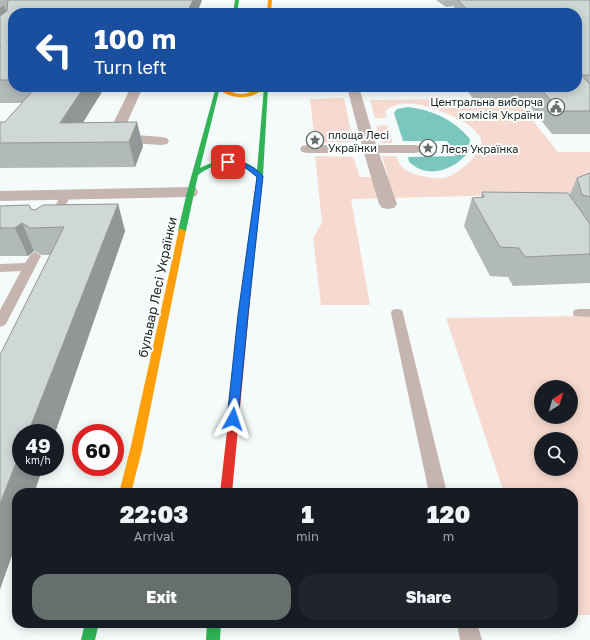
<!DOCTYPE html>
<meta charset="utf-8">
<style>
body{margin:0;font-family:"Golos Text",sans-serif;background:#20242c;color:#f1f3f6;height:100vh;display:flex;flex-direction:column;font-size:15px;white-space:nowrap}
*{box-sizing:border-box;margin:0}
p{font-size:13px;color:#9ea1a6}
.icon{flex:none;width:22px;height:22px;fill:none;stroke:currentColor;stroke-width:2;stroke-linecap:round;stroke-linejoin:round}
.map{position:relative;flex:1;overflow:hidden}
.sheet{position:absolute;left:12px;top:488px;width:566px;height:140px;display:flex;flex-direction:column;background:#171b24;border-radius:16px;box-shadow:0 2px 10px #0003}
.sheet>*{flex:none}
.guide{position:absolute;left:8px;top:8px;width:574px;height:84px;border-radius:16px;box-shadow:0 2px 10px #0003;background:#1a4fa0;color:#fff;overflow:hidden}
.needle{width:26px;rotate:37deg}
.buttons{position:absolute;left:534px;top:380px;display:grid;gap:8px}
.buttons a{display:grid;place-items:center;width:44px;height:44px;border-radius:50%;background:#171b24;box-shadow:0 2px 10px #0003;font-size:20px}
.speed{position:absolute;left:12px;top:424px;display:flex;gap:8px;font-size:20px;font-weight:700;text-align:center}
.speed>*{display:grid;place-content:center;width:52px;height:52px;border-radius:50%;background:#171b24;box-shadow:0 2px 10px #0003;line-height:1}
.speed small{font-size:10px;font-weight:400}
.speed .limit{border:6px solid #d22;background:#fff;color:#111}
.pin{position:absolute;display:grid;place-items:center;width:34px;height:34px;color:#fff;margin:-17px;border-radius:8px;box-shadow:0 2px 6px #0006}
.me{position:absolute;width:44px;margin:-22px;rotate:5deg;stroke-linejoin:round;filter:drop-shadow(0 0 3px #0008)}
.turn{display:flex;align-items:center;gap:14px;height:84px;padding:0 20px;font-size:18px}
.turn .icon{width:52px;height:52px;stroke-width:2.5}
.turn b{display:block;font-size:28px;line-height:34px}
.eta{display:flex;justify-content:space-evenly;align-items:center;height:68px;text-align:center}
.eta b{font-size:24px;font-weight:800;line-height:28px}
.primary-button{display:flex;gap:8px;margin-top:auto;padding:8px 20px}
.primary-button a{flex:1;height:46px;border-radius:16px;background:#656f6e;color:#fff;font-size:16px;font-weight:800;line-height:46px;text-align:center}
.primary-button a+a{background:#20242c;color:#f1f3f6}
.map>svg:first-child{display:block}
.green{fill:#f7dacf;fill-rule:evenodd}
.water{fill:#7ac7c0}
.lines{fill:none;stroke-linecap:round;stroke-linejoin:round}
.lane{fill:#c6b4ae;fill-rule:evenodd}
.street{fill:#c6b4ae;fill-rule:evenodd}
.fast{fill:#30b455;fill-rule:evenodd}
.slow{fill:#ff9f0a;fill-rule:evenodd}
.jam{fill:#e5322d;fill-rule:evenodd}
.wall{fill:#b2bab9}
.shaded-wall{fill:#919796}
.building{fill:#cfd8d7;stroke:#919796}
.route{fill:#1a73e8;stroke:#114b97}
.labels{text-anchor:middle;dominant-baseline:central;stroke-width:4;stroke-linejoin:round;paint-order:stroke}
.far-poi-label{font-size:11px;fill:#182422;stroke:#fff;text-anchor:start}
.street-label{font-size:13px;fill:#182422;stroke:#fff}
</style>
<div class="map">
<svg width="590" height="640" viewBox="0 0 590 640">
<rect width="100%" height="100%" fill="#f4fbfa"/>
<!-- green -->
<path class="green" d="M 344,98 L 353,142 L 315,143 L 310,99 Z
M 468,99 L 475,101 L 518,102 L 558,152 L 590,152 L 590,193 L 351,199 L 370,305 L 321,305 L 313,238 L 322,223 L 315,156 L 353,157 L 360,177 L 388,177 L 382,156 L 396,156 C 398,160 400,166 404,169 C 412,175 438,181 448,177 C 460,172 490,149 479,135 C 468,121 450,114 434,109 C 418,103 399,100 385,111 L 387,118 L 375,118 L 370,100 Z
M 387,125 L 393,143 L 382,143 L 376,126 Z
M 590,313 L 590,615 L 573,615 L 573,493 L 504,493 L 446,318 L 580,316 ZM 541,387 L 571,387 L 571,417 L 541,417 ZM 541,439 L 571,439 L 571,469 L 541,469 Z"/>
<!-- water -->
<path class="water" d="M 408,107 C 433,110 454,120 470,139 L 469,152 C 453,170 429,180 409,162 L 408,157 L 455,156 L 447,141 L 403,141 L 394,113 L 397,109 Z"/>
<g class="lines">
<!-- lane -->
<path class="lane" d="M 66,192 L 71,195 L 58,220 L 53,223 L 49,222 L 48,220 L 61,195 Z
M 35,252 L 39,254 L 41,256 L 7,322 L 5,325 L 0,327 L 0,310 L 21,271 L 0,272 L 0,264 L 25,263 L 31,254 Z
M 397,309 L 402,310 L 403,313 L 447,493 L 429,493 L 391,313 L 392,310 Z
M 579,309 L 590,309 L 590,317 L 574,316 L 573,313 L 574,310 Z
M 457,623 L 477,623 L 482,640 L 460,640 Z"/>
<!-- street -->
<path class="street" d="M 131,87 L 143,87 L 122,134 L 162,137 L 167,138 L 169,141 L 167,144 L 162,145 L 113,142 L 108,141 L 106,138 Z
M 347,87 L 359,87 L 376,145 L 415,145 L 420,146 L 422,149 L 420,152 L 415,153 L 379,153 L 397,204 L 394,208 L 388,209 L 382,208 L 379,204 L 364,153 L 307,153 L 302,152 L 300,149 L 302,146 L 307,145 L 362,145 Z
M 190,187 L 196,188 L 198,192 L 196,196 L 190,197 L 0,201 L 0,191 Z"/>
<!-- fast -->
<path class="fast" d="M 235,0 L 239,0 L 237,13 L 233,13 Z
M 484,9 L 483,11 L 261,13 L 263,12 Z
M 216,87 L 220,87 L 200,168 C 218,159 241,155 257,170 L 264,87 L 268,87 L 263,176 L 254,257 L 250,259 L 246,257 L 257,177 C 237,159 219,160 198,175 L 186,231 L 182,233 L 178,231 L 187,192 Z
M 85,623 L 99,623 L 95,640 L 81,640 Z
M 207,623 L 221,623 L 220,640 L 206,640 Z"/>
<!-- slow -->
<path class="slow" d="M 268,0 L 272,0 L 271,13 L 267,13 Z
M 217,87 C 225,87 232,94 241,94 C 251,94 258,87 266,87 C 253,100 230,101 217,87 Z
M 179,229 L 182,229 L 186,231 L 142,450 L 131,493 L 119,493 L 130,450 Z"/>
<!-- jam -->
<path class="jam" d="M 247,255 L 250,255 L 254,257 L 232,493 L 220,493 Z"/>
</g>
<!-- wall -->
<path class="wall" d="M 0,0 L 202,0 L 197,13 L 13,13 L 13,87 L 105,87 L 83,122 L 143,146 L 135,167 L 0,168 L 0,122 L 5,122 L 22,103 L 0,103 Z
M 436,0 L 590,0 L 590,134 L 552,134 L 524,99 L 473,99 L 465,87 L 577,87 L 577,13 L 453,13 L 454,6 L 446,7 Z
M 590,173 L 590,283 L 513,286 L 508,277 L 490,276 L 464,226 L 472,198 L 481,198 L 482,192 L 570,194 L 577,178 Z
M 118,204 L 125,231 L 55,433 L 21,433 L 21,467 L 43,467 L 34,493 L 17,493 L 17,541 L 0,589 L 0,355 L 50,255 L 42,255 L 34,251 L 28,256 L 0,256 L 0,206 L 29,205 L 31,209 L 35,210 L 43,205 Z"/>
<!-- shaded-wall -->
<path class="shaded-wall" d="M 193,0 L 202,0 L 197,13 L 187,13 Z
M 4,5 L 10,24 L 0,31 L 0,8 Z
M 84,87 L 105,87 L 71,142 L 60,123 Z
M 137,122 L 143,146 L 135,167 L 129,142 Z
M 118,204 L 125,231 L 55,433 L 28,433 Z
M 22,223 L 34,251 L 28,256 L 15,228 Z
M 21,450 L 21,467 L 43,467 L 34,493 L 17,493 L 17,541 L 0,589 L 0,504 Z"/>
<!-- building -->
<path class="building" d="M 8,0 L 193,0 L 187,13 L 13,13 L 13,80 L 0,80 L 0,47 L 1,46 L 0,46 L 0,16 L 7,11 Z
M 458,0 L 590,0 L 590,75 L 581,75 L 590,84 L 590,111 L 560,111 L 539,87 L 577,87 L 577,13 L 470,13 Z
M 36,87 L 84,87 L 60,123 L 137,122 L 129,142 L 0,143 L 0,122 L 5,122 Z
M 590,173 L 590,197 L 582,195 L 577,178 Z
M 482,192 L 568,193 L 590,224 L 590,254 L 525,257 L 519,248 L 500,247 L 472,198 L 484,197 Z
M 118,204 L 28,433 L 21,433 L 21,450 L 0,504 L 0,355 L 64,227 L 30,228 L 22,223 L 15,228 L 0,228 L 0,206 L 29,205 L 31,209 L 35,210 L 43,205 Z"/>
<!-- route -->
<path class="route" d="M 228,160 C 242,162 253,165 263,176 L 248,315 L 238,419 L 237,422 L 233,424 L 229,422 L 227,419 L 238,315 L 257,177 L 246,168 L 225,163 L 225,161 Z"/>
<!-- icons -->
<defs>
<symbol id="civic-ring" viewBox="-11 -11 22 22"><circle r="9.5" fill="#fff" stroke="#656f6e" stroke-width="1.5"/><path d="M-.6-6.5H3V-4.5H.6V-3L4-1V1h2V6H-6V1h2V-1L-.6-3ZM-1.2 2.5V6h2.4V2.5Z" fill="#656f6e"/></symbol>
<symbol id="sight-ring" viewBox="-11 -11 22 22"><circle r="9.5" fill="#fff" stroke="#656f6e" stroke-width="1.5"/><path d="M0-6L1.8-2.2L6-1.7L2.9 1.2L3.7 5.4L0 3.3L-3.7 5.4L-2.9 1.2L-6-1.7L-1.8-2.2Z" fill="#656f6e"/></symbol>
</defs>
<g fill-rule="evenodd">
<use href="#civic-ring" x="546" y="97" width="20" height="20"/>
<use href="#sight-ring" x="305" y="130" width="20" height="20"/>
<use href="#sight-ring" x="418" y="138" width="20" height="20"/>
</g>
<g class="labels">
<!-- far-poi labels -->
<g class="far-poi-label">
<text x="543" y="101" text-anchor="end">Центральна виборча<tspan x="543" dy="13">комісія України</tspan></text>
<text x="328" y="134">площа Лесі<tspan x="328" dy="13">Українки</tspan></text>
<text x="441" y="148">Леся Українка</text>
</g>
<!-- street labels -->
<g class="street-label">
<text transform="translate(157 287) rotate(-78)">бульвар Лесі Українки</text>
</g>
</g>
</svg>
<div class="buttons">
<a><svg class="needle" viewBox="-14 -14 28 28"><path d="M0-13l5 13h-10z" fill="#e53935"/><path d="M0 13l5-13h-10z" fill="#9ea1a6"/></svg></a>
<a><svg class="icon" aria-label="search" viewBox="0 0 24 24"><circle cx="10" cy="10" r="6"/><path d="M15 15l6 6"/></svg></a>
</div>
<div class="speed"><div>49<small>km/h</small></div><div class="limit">60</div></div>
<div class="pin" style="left:228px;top:162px;background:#d93025"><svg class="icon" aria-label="arrive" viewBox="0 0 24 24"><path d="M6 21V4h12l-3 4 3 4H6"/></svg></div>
<svg class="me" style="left:233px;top:419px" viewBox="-20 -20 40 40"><path d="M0-17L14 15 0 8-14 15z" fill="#1a73e8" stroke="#fff" stroke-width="4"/></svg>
<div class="guide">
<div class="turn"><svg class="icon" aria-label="left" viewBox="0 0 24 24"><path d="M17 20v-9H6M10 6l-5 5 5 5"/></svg><div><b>100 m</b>Turn left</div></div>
</div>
<section class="sheet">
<div class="eta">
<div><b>22:03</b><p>Arrival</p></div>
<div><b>1</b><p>min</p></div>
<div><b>120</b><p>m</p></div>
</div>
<div class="primary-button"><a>Exit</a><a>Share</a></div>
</section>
</div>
